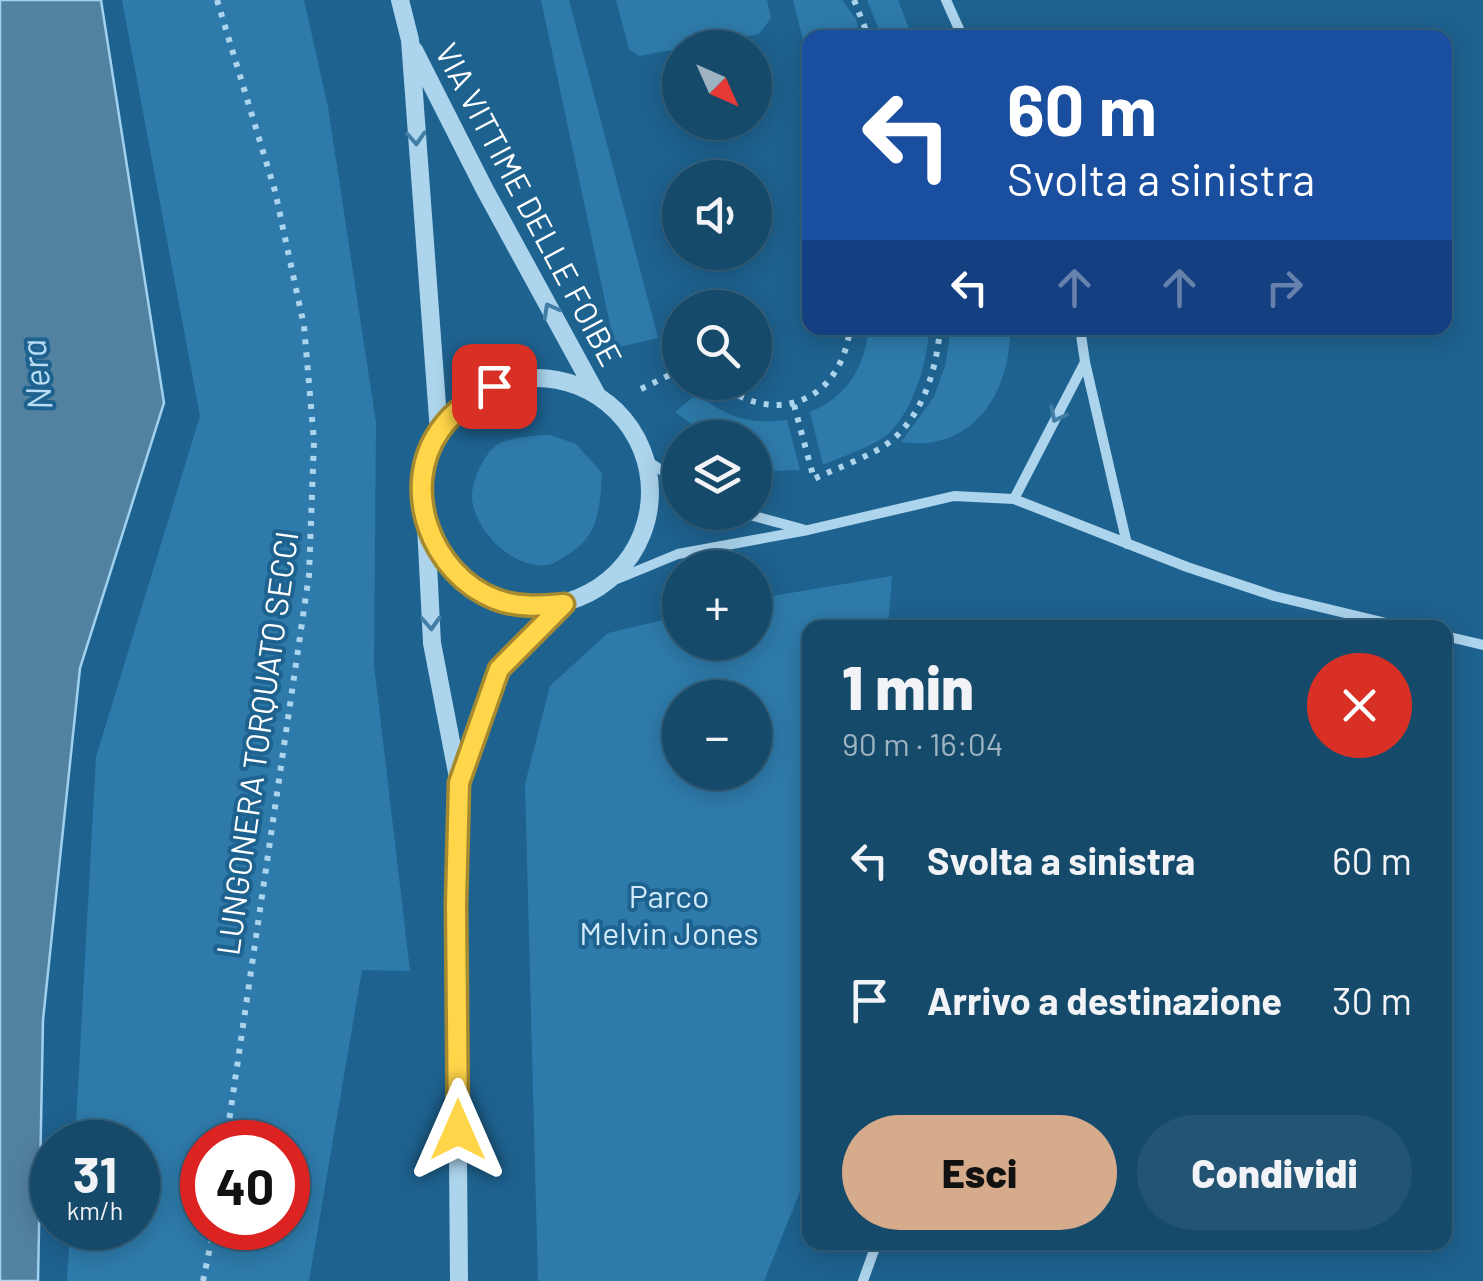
<!DOCTYPE html>
<html lang="it">
<meta charset="utf-8">
<style>
body{margin:0;font-family:Barlow,sans-serif;background:#235473;color:#f1f3f6;height:100vh;display:flex;flex-direction:column;font-size:38px;white-space:nowrap}
*{box-sizing:border-box;margin:0}
p{font-size:32px;color:#9eb3c1}
.icon{flex:none;width:55px;height:55px;fill:none;stroke:currentColor;stroke-width:2;stroke-linecap:round;stroke-linejoin:round}
.map{position:relative;flex:1;overflow:hidden}
.drawer{position:absolute;left:802px;top:620px;width:650px;height:630px;display:flex;flex-direction:column;background:#164a6b;border-radius:20px;box-shadow:0 5px 25px #0003,0 0 0 2px #35627e}
.drawer>*{flex:none}
.guide{position:absolute;left:802px;top:30px;width:650px;height:305px;border-radius:20px;box-shadow:0 5px 25px #0003,0 0 0 2px #35627e;background:#1a4fa0;color:#fff;overflow:hidden}
.needle{width:65px;rotate:135deg}
.buttons{position:absolute;left:662px;top:30px;display:grid;gap:20px}
.buttons a{display:grid;place-items:center;width:110px;height:110px;border-radius:50%;background:#164a6b;box-shadow:0 5px 25px #0003,0 0 0 2px #35627e;font-size:50px}
.speed{position:absolute;left:30px;top:1120px;display:flex;gap:20px;font-size:50px;font-weight:700;text-align:center}
.speed>*{display:grid;place-content:center;width:130px;height:130px;border-radius:50%;background:#164a6b;box-shadow:0 5px 25px #0003,0 0 0 2px #35627e;line-height:1}
.speed small{font-size:25px;font-weight:400}
.speed .limit{border:15px solid #d22;background:#fff;color:#111}
.pin{position:absolute;display:grid;place-items:center;width:85px;height:85px;color:#fff;margin:-42px;border-radius:20px;box-shadow:0 5px 15px #0006}
.me{position:absolute;width:110px;margin:-55px;rotate:0deg;stroke-linejoin:round;filter:drop-shadow(0 0 8px #0008)}
.turn{display:flex;align-items:center;gap:35px;height:210px;padding:0 40px;font-size:45px}
.turn .icon{width:130px;height:130px;stroke-width:2.5}
.turn b{display:block;font-size:70px;line-height:85px}
.lanes{display:flex;align-items:center;height:95px;padding:0 40px;background:#0003;justify-content:center;gap:50px;direction:ltr}
.lanes .off{opacity:.35}
.round{display:grid;place-items:center;flex:none;width:105px;height:105px;border-radius:52px;background:#235473}
.overview{display:flex;align-items:center;justify-content:space-between;height:170px;padding:0 40px}
h1{font-size:60px;font-weight:800;line-height:75px}
.cta{display:flex;gap:20px;margin-top:auto;padding:20px 40px}
.cta a{flex:1;height:115px;border-radius:60px;background:#d6ab8b;color:#111;font-size:40px;font-weight:800;line-height:115px;text-align:center}
.cta a+a{background:#235473;color:#f1f3f6}
ul{padding:0;list-style:none}
li{display:flex;align-items:center;gap:30px;height:140px;padding:0 40px}
li div{flex:1}
li b{display:block;font-size:38px}
li em{font-style:normal}
.map>svg:first-child{display:block}
.green{fill:#2e7bab;fill-rule:evenodd}
.water{fill:#5382a1;stroke:#a0d1ef;stroke-width:2.5}
.lines{fill:none;stroke-linecap:round;stroke-linejoin:round}
.path{stroke:#acd4ed;stroke-width:6;stroke-dasharray:5 8;stroke-linecap:butt}
.minor{stroke:#acd4ed;stroke-width:10}
.tertiary{stroke:#acd4ed;stroke-width:18}
.oneway{stroke:#427ea6}
.route-casing{stroke:#a68a30;stroke-width:25}
.route{stroke:#ffd54a;stroke-width:18}
.labels{text-anchor:middle;dominant-baseline:central;stroke-width:8;stroke-linejoin:round;paint-order:stroke}
.street-label{font-size:32px;fill:#fff;stroke:#1e628f}
.park-label{font-size:32px;fill:#d2eafa;stroke:#1e628f}
.water-label{font-size:35px;font-style:italic;fill:#b9ddf4;stroke:#1e628f}
</style>
<div class="map">
<svg width="1483" height="1281" viewBox="0 0 1483 1281">
<rect width="100%" height="100%" fill="#1e628f"/>
<!-- green -->
<path class="green" d="M 122,0 L 304,0 L 328,107 L 376,423 L 374,665 L 410,971 L 362,970 L 309,1281 L 67,1281 L 70,1228 L 138,1228 L 138,1142 L 75,1142 L 96,757 L 200,416 ZM 202,1142 L 288,1142 L 288,1228 L 202,1228 Z
M 541,0 L 569,0 L 658,338 L 615,348 Z
M 616,0 L 767,0 L 771,18 L 759,34 L 639,56 L 629,49 Z
M 793,0 L 842,0 L 856,19 L 860,37 L 810,38 L 810,68 Z
M 867,0 L 898,0 L 912,37 L 882,37 Z
M 868,328 L 929,328 C 928,361 913,412 887,435 C 873,446 841,457 823,465 L 810,412 C 847,397 866,366 868,328 Z
M 951,328 L 1010,328 C 1011,392 973,453 901,442 L 934,397 L 945,366 Z
M 697,394 C 726,417 750,425 787,420 L 800,470 L 769,471 L 755,465 L 755,438 L 709,437 L 675,412 Z
M 550,435 L 576,444 L 602,473 C 600,506 599,536 569,554 C 563,557 555,564 548,565 C 514,569 477,534 472,500 C 470,485 484,453 497,445 C 512,436 533,436 550,435 Z
M 892,576 L 888,627 L 810,628 L 810,1167 L 764,1281 L 538,1281 L 525,784 L 550,686 L 608,633 L 680,616 L 680,642 L 755,642 L 755,599 ZM 680,698 L 755,698 L 755,772 L 680,772 Z"/>
<!-- water -->
<path class="water" d="M 0,0 L 101,0 L 164,403 L 80,668 L 43,1020 L 38,1281 L 0,1281 Z"/>
<g class="lines">
<!-- path -->
<path class="path" d="M 217,0 L 275,191 L 304,326 L 314,441 L 309,575 L 226,1142
M 854,0 L 869,38
M 717,382 C 775,428 841,402 850,328
M 641,389 L 680,370
M 794,405 L 814,479 C 836,468 873,456 892,440 C 924,413 937,367 940,328
M 203,1281 L 214,1228"/>
<!-- minor -->
<path class="minor" d="M 946,0 L 963,38
M 1085,362 L 1127,544
M 647,461 L 680,482
M 1014,499 L 1085,362 L 1080,328
M 739,512 L 802,529
M 605,584 L 678,554 L 808,530 L 954,496 L 1014,499 L 1187,567 L 1274,596 L 1407,628
M 1445,636 L 1483,645
M 863,1281 L 877,1242"/>
<!-- tertiary -->
<path class="tertiary" d="M 400,0 L 410,40 L 439,432
M 414,50 L 485,190 L 597,395
M422 492a114 114 0 1 1 228 0a114 114 0 1 1-228 0Z
M 426,526 L 432,643 L 459,783 L 456,904 L 459,1281
M 459,783 L 499,669 L 564,604"/>
</g>
<!-- one-way arrows -->
<defs><path id="oneway-chevron" d="M-2-3.5L2.5 0L-2 3.5" fill="none" stroke-width="1.6" stroke-linecap="round" stroke-linejoin="round" transform="scale(2.5)"/></defs>
<g class="oneway">
<use href="#oneway-chevron" transform="translate(416 138) rotate(87)"/>
<use href="#oneway-chevron" transform="translate(550 310) rotate(-119)"/>
<use href="#oneway-chevron" transform="translate(1057 415) rotate(117)"/>
<use href="#oneway-chevron" transform="translate(431 623) rotate(87)"/>
</g>
<g class="lines">
<defs>
<path id="route" d="M 458,1130 L 456,904 L 459,783 L 499,669 L 564,604 C 540,606 518,608 495,599 C 431,574 399,488 440,430 C 454,410 473,398 494,386"/>
</defs>
<!-- route casing -->
<use href="#route" class="route-casing"/>
<!-- route -->
<use href="#route" class="route"/>
</g>
<g class="labels">
<!-- street labels -->
<g class="street-label">
<text transform="translate(530 204) rotate(62)">VIA VITTIME DELLE FOIBE</text>
<text transform="translate(256 743) rotate(-82)">LUNGONERA TORQUATO SECCI</text>
</g>
<!-- park labels -->
<g class="park-label">
<text x="669" y="895">Parco<tspan x="669" dy="37">Melvin Jones</tspan></text>
</g>
<!-- water labels -->
<g class="water-label">
<text transform="translate(35 375) rotate(-96)">Nera</text>
</g>
</g>
</svg>
<div class="buttons">
<a><svg class="needle" viewBox="-14 -14 28 28"><path d="M0-13l5 13h-10z" fill="#e53935"/><path d="M0 13l5-13h-10z" fill="#9eb3c1"/></svg></a>
<a><svg class="icon" aria-label="sound" viewBox="0 0 24 24"><path d="M4 9h4l5-4v14l-5-4H4zM17 9q2 3 0 6"/></svg></a>
<a><svg class="icon" aria-label="search" viewBox="0 0 24 24"><circle cx="10" cy="10" r="6"/><path d="M15 15l6 6"/></svg></a>
<a><svg class="icon" aria-label="layers" viewBox="0 0 24 24"><path d="M12 4l9 5-9 5-9-5zM3 14l9 5 9-5"/></svg></a>
<a>+</a>
<a>−</a>
</div>
<div class="speed"><div>31<small>km/h</small></div><div class="limit">40</div></div>
<div class="pin" style="left:494px;top:386px;background:#d93025"><svg class="icon" aria-label="arrive" viewBox="0 0 24 24"><path d="M6 21V4h12l-3 4 3 4H6"/></svg></div>
<svg class="me" style="left:458px;top:1130px" viewBox="-20 -20 40 40"><path d="M0-17L14 15 0 8-14 15z" fill="#ffd54a" stroke="#fff" stroke-width="4"/></svg>
<div class="guide">
<div class="turn"><svg class="icon" aria-label="left" viewBox="0 0 24 24"><path d="M17 20v-9H6M10 6l-5 5 5 5"/></svg><div><b>60 m</b>Svolta a sinistra</div></div>
<div class="lanes"><svg class="icon" aria-label="left" viewBox="0 0 24 24"><path d="M17 20v-9H6M10 6l-5 5 5 5"/></svg><svg class="icon off" aria-label="ahead" viewBox="0 0 24 24"><path d="M12 20V5M6 11l6-6 6 6"/></svg><svg class="icon off" aria-label="ahead" viewBox="0 0 24 24"><path d="M12 20V5M6 11l6-6 6 6"/></svg><svg class="icon off" aria-label="right" viewBox="0 0 24 24"><path d="M7 20v-9h11M14 6l5 5-5 5"/></svg></div>
</div>
<section class="drawer">
<div class="overview"><div><h1>1 min</h1><p>90 m · 16:04</p></div><a class="round" style="background:#d93025;color:#fff"><svg class="icon" aria-label="close" viewBox="0 0 24 24"><path d="M6 6l12 12M18 6L6 18"/></svg></a></div>
<ul>
<li><svg class="icon" aria-label="left" viewBox="0 0 24 24"><path d="M17 20v-9H6M10 6l-5 5 5 5"/></svg><div><b>Svolta a sinistra</b></div><em>60 m</em></li>
<li><svg class="icon" aria-label="arrive" viewBox="0 0 24 24"><path d="M6 21V4h12l-3 4 3 4H6"/></svg><div><b>Arrivo a destinazione</b></div><em>30 m</em></li>
</ul>
<div class="cta"><a>Esci</a><a>Condividi</a></div>
</section>
</div>
